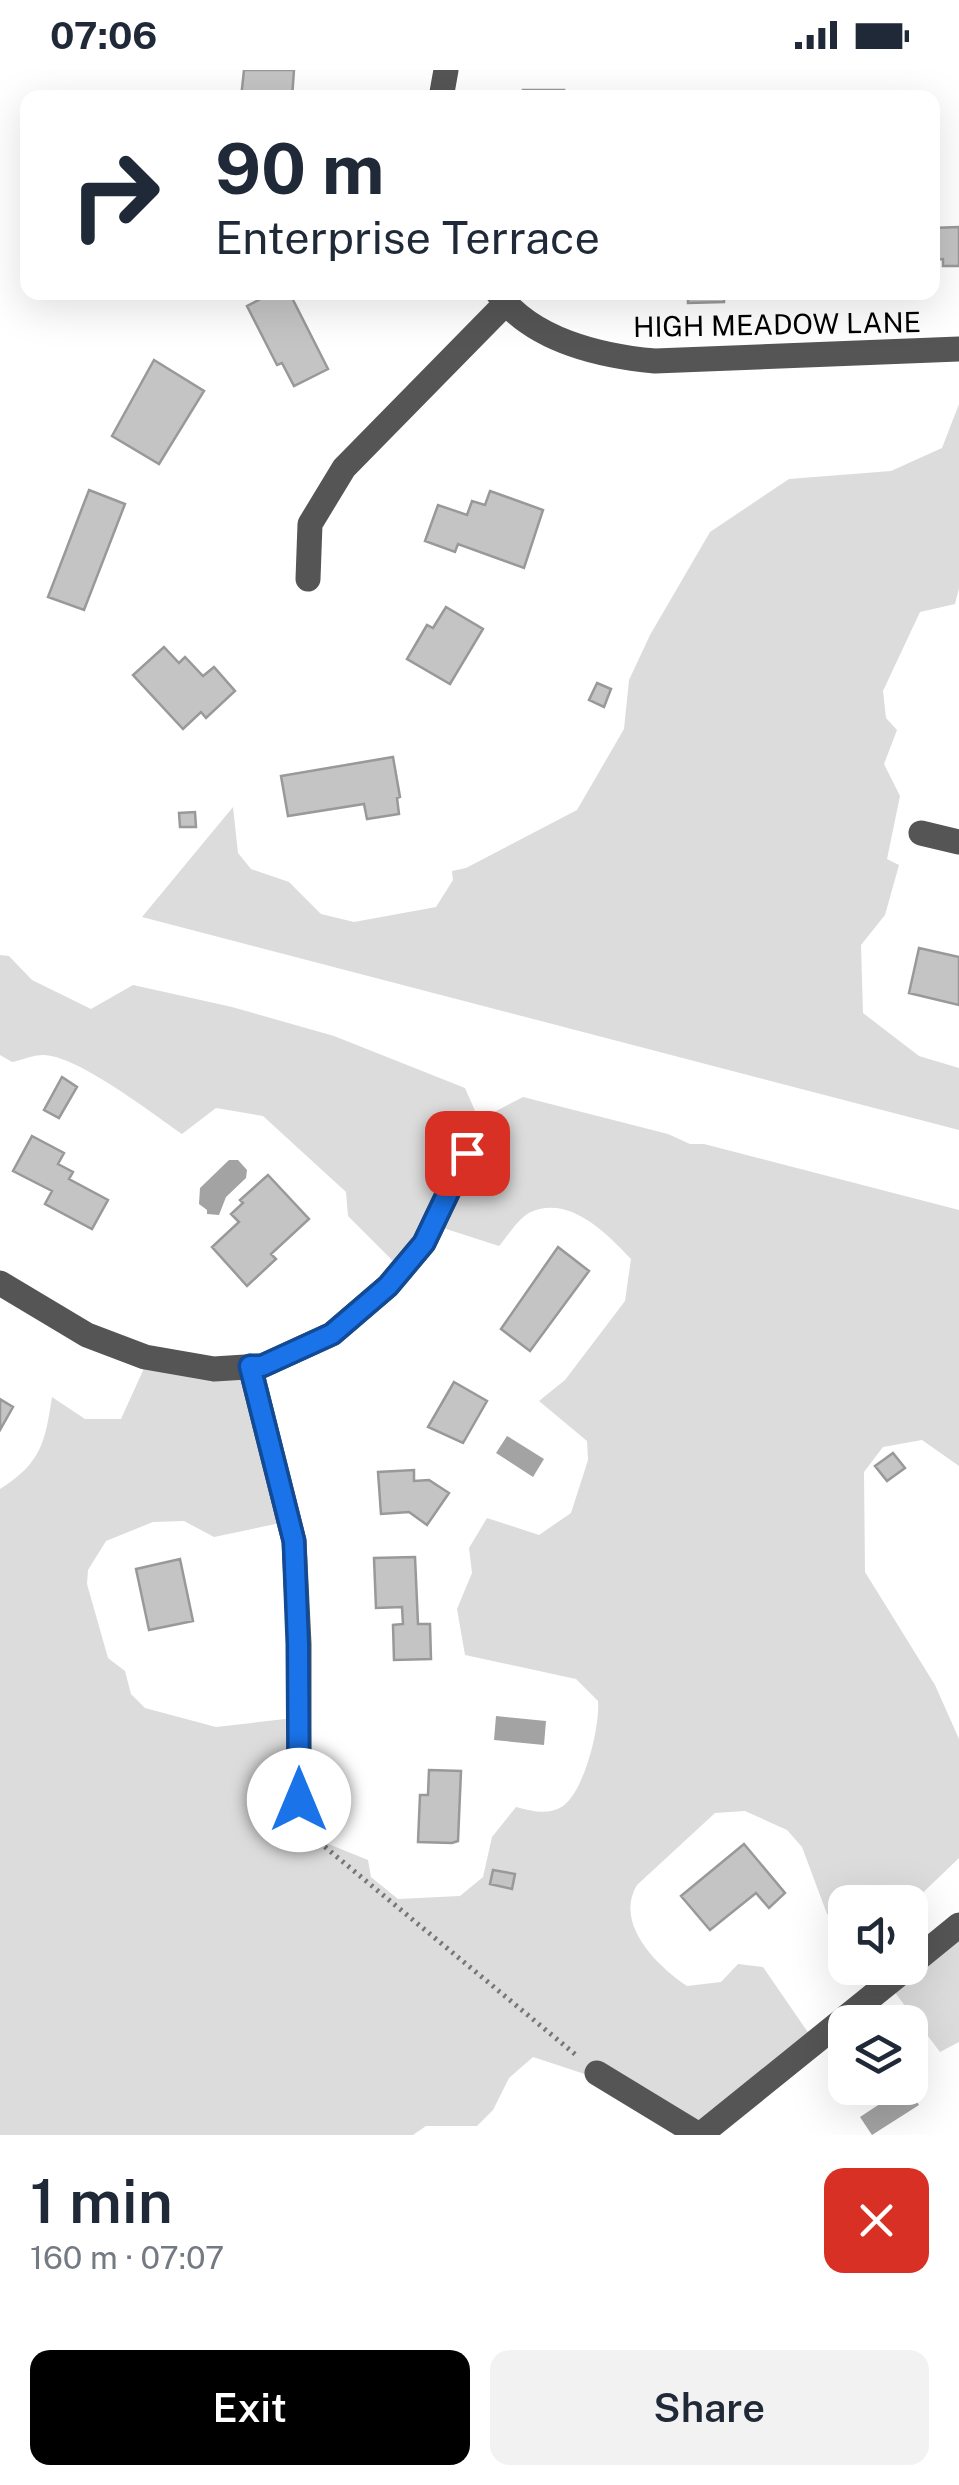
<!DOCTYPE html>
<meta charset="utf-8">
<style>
body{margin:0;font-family:"Public Sans",sans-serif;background:#f2f2f3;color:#1f2937;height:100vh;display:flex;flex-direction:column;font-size:38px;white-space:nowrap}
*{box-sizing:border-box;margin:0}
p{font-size:32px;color:#747a83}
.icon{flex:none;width:55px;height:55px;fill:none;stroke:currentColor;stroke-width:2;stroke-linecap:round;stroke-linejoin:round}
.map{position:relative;height:2065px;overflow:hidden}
.details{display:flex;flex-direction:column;background:#fff;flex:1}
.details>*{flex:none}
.banner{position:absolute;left:20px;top:20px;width:920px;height:210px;border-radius:20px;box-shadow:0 10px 40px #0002;background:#fff;color:#1f2937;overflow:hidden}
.tools{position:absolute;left:828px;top:1815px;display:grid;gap:20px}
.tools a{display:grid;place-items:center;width:100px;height:100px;border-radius:20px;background:#fff;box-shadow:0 10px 40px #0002;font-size:50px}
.pin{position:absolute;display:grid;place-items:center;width:85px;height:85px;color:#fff;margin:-42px;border-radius:20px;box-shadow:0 5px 15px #0006}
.me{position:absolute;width:110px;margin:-55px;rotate:0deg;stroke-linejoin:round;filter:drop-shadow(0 0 8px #0008)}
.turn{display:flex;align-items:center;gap:35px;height:210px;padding:0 30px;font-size:45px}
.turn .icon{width:130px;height:130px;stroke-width:2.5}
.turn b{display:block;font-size:70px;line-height:85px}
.round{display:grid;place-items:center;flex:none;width:105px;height:105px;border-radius:20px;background:#f2f2f3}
.head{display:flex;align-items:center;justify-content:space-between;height:170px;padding:0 30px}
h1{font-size:60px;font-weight:600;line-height:75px}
.primary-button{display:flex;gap:20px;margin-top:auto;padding:20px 30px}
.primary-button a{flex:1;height:115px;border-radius:20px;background:#000;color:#fff;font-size:40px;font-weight:600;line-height:115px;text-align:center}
.primary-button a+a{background:#f2f2f3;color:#1f2937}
.status{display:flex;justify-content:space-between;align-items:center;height:70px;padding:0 50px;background:#fff;direction:ltr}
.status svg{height:28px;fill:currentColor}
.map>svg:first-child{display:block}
.green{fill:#dcdcdc}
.water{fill:#a3a3a3}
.building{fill:#c4c4c4;stroke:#999;stroke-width:2.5}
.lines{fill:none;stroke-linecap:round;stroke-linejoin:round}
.path{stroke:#777;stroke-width:5;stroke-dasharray:2.5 5;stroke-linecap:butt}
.minor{stroke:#555;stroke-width:25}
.route-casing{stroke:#114b97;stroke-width:25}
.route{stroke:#1a73e8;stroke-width:18}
.labels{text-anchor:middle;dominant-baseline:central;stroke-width:8;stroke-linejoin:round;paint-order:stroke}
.street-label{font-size:28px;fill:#000;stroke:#fff}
</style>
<div class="status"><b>07:06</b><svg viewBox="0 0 49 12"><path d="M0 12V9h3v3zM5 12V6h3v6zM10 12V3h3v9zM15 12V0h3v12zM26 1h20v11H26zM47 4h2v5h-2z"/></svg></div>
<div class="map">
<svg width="959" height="2065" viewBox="0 0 959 2065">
<rect width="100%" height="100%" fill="#fff"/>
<!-- green -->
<path class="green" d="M 959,334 L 959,518 L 955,534 L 920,542 L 883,621 L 886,648 L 897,660 L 884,694 L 900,726 L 887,789 L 899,795 L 885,845 L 861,875 L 863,943 L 919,986 L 959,998 L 959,1060 L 142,847 L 233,737 L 238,783 L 251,799 L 289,812 L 321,844 L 354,852 L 436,837 L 453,810 L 452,801 L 466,798 L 577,740 L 624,659 L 629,610 L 650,565 L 710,462 L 789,409 L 891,401 L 942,378 Z
M 0,885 L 9,886 L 32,910 L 91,939 L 133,915 L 232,937 L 334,966 L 465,1018 L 479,1050 L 523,1027 L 668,1064 L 690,1074 L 704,1074 L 959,1140 L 959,1396 L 922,1370 L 883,1377 L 864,1402 L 865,1502 L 935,1615 L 959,1669 L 959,1788 L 910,1835 L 845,1832 L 845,1853 L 827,1844 L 802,1777 L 787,1760 L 745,1741 L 715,1743 L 637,1815 C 614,1853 656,1895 687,1916 L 721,1912 L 738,1894 L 763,1897 L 816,1974 L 707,2065 L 606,2011 L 533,1987 L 509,2008 L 493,2040 L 477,2056 L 426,2056 L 413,2065 L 0,2065 L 0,1419 C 41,1393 45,1373 52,1327 L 85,1349 L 121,1349 L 145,1296 L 240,1302 L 285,1452 L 214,1467 L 184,1451 L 153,1452 L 106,1471 L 88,1500 L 87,1514 L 108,1588 L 125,1601 L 131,1624 L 145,1638 L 216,1657 L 294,1648 L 306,1757 L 311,1767 L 368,1790 L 371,1807 L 398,1829 L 460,1826 L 483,1807 L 492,1767 L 516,1737 C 532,1741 548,1746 563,1736 C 585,1720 600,1656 598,1631 L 576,1609 L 465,1585 L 457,1539 L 472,1503 L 469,1478 L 487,1448 L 539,1465 L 571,1443 L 588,1390 L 587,1371 L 539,1331 L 565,1310 L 625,1231 L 631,1189 C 607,1164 570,1125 531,1142 C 519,1147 508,1166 499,1176 L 437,1156 L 401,1199 L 348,1146 L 346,1122 L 263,1046 L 216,1038 L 182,1064 C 153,1044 77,985 43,985 C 33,985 22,990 12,992 L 0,985 Z
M 959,1860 L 959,1972 L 940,1982 L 890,1916 Z"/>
<!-- water -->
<path class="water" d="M 229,1090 L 238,1090 L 247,1100 L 246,1108 L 226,1127 L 219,1145 L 207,1144 L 207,1140 L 199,1134 L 200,1118 Z
M 507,1366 L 544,1389 L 533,1407 L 496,1383 Z
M 496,1646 L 546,1651 L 544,1675 L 494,1670 Z
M 904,2018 L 908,2018 L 919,2035 L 872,2065 L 860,2047 Z"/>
<!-- building -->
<path class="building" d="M 244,0 L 294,0 L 292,28 L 241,28 Z
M 523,20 L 564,20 L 563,27 L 580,28 L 523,28 Z
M 959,157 L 959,196 L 943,196 L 943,189 L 932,190 L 932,158 Z
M 274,222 L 289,222 L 328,299 L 294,316 L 282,293 L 277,295 L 247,236 Z
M 688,222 L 724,222 L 724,232 L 688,233 Z
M 154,290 L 204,321 L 159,394 L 112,366 Z
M 89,420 L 125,434 L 84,540 L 48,527 Z
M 490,421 L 543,440 L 524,498 L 458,474 L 455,482 L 425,471 L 438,435 L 467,445 L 472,431 L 485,435 Z
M 446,537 L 483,559 L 450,614 L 407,589 L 427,555 L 433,558 Z
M 164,577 L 179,593 L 185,587 L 203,606 L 214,597 L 235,621 L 206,648 L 201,642 L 183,659 L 133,605 Z
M 597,613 L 611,619 L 604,637 L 589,630 Z
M 393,687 L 400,727 L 397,728 L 399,744 L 367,749 L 364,734 L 288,746 L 281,706 Z
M 195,742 L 196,757 L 180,757 L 179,743 Z
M 919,878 L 959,887 L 959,935 L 909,923 Z
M 62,1007 L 77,1017 L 59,1048 L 44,1040 Z
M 32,1066 L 64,1083 L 58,1094 L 73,1102 L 69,1109 L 108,1130 L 92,1159 L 45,1134 L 52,1121 L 13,1101 Z
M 268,1105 L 309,1149 L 271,1184 L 276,1189 L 247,1216 L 212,1177 L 239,1152 L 231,1144 L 243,1133 L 240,1130 Z
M 558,1177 L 589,1201 L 530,1281 L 501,1259 Z
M 454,1312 L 487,1331 L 463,1373 L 428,1357 Z
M 0,1329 L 13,1337 L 0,1360 Z
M 893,1383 L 905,1398 L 887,1411 L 875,1396 Z
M 414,1400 L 414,1411 L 429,1410 L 449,1423 L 427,1455 L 409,1442 L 381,1444 L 378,1402 Z
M 415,1487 L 418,1554 L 430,1554 L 431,1589 L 394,1590 L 393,1555 L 403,1554 L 402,1537 L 376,1538 L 374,1488 Z
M 180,1489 L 193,1551 L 149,1560 L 136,1499 Z
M 429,1700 L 461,1701 L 458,1771 L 452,1773 L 418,1772 L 420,1725 L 428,1725 Z
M 744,1774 L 785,1823 L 769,1838 L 756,1823 L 710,1860 L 681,1826 Z
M 493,1800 L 515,1804 L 512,1819 L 490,1814 Z"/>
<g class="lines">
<!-- path -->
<path class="path" d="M 319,1772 L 576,1985"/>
<!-- minor -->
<path class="minor" d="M 441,28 L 446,0
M 497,222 C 531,270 600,286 655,291 L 959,279
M 308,509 L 310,454 L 344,398 L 505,234
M 921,763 L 959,772
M 0,1213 L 87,1265 L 145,1287 L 214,1299 L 262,1296 L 332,1264 L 388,1216 L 424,1173 L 467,1083
M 250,1296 L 294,1471 L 299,1574 L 299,1755
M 910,1895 L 959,1855
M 597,2003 L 699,2065
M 700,2065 L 907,1898"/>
</g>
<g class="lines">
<defs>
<path id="route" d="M 299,1730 L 298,1574 L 294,1471 L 250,1296 L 262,1296 L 332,1264 L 388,1216 L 424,1173 L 467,1083"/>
</defs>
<!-- route casing -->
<use href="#route" class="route-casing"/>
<!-- route -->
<use href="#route" class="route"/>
</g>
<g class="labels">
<!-- street labels -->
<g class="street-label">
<text transform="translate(777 254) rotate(-1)">HIGH MEADOW LANE</text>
</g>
</g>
</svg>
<div class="tools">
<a><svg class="icon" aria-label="sound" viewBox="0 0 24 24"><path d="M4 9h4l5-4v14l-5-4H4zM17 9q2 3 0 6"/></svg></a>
<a><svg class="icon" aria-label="layers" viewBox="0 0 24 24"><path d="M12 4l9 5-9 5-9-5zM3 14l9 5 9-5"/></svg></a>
</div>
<div class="pin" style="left:467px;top:1083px;background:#d93025"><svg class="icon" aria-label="arrive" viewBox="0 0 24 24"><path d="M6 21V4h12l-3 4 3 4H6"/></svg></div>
<svg class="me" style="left:299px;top:1730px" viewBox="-20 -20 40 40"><circle r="19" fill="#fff"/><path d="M0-13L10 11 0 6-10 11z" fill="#1a73e8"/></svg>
<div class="banner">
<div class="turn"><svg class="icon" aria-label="right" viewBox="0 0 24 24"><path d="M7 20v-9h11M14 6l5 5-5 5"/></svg><div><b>90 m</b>Enterprise Terrace</div></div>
</div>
</div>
<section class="details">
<div class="head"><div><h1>1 min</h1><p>160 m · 07:07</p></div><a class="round" style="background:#d93025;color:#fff"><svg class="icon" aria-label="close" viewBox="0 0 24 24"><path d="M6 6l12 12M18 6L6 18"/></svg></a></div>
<div class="primary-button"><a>Exit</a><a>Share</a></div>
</section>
